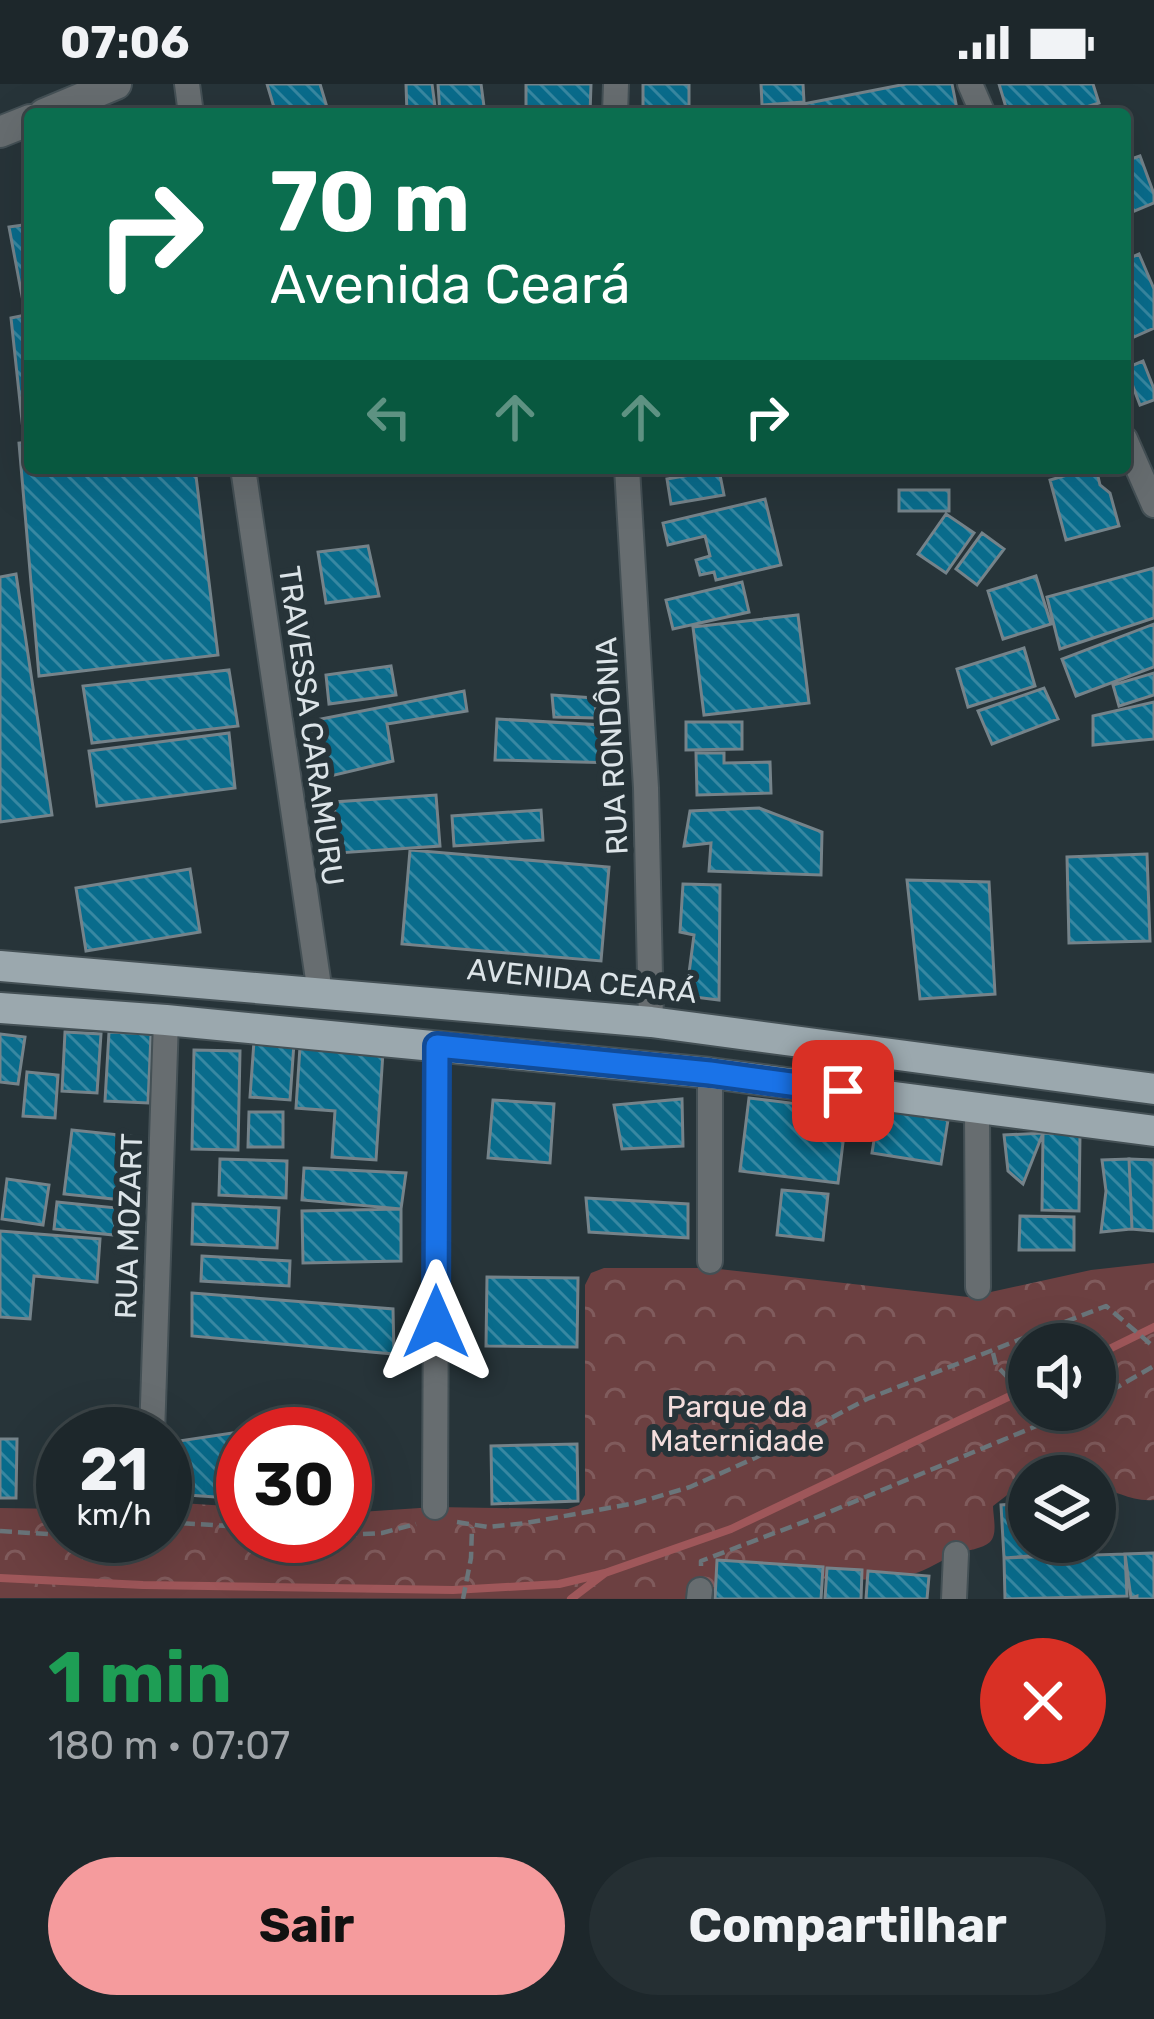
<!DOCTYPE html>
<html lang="pt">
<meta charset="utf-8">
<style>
body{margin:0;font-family:Rubik,sans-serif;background:#252f33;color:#f1f3f6;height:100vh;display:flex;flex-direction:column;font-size:45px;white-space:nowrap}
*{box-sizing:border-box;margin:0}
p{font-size:39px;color:#a0a5a9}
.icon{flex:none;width:66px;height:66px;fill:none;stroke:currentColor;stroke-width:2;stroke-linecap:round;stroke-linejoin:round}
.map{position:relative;height:1515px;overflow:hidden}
.sheet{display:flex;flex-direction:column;background:#1d272b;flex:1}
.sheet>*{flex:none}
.banner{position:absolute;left:24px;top:24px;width:1107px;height:366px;border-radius:12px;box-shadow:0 12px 48px #0002,0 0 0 3px #3b4447;background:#0b6e4f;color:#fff;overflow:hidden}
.controls{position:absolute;left:1008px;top:1239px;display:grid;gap:24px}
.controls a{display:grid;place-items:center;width:108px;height:108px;border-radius:50%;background:#1d272b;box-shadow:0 12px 48px #0002,0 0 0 3px #3b4447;font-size:60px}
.speed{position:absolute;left:36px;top:1323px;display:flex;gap:24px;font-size:60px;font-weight:700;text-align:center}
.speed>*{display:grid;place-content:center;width:156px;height:156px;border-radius:50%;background:#1d272b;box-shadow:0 12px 48px #0002,0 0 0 3px #3b4447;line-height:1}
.speed small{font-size:30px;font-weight:400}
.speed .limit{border:18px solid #d22;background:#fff;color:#111}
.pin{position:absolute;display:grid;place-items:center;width:102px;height:102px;color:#fff;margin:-51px;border-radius:24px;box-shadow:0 6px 18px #0006}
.me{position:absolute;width:132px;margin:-66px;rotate:0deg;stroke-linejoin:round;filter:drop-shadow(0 0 9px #0008)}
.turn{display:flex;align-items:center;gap:42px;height:252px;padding:0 48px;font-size:54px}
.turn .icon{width:156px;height:156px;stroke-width:2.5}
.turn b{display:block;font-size:84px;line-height:102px}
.lanes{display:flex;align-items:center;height:114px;padding:0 48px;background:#0003;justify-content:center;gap:60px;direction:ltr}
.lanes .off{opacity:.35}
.round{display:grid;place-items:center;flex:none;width:126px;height:126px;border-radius:63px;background:#252f33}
.head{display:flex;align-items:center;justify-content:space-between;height:204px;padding:0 48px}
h1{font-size:72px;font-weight:700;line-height:90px;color:#1e9e55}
.primary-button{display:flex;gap:24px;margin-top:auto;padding:24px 48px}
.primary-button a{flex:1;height:138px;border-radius:72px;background:#f59b9d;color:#111;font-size:48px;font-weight:700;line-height:138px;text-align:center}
.primary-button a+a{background:#252f33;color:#f1f3f6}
.status{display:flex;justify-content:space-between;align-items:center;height:84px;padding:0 60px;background:#1d272b;direction:ltr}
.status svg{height:33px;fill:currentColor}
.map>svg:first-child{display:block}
.park{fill:url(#park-crowns);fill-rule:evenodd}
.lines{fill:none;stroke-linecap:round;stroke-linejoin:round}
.stream{stroke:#9f575a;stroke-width:8}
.building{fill:url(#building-back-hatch);stroke:#75838a;stroke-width:3}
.minor-casing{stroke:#445055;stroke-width:28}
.tertiary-casing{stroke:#445055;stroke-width:34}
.primary-casing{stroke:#445055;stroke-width:34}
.path{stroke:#6a757a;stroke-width:4.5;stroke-dasharray:12 6;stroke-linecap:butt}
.minor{stroke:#676d70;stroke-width:24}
.tertiary{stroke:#676d70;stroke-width:30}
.primary{stroke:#9ba8ae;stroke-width:30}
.route-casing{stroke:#114b97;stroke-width:30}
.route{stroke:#1a73e8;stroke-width:21}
.labels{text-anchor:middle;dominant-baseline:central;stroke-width:12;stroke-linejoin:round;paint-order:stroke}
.street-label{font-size:30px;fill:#dce4e8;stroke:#273439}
.park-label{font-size:30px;fill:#f3dddc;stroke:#273439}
</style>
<div class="status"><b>07:06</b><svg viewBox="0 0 49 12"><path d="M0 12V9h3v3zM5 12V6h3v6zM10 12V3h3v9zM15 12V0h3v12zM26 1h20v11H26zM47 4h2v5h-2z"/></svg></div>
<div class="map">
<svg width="1154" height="1515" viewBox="0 0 1154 1515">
<defs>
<pattern id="park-crowns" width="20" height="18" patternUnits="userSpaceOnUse" patternTransform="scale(3)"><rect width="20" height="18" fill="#6c4041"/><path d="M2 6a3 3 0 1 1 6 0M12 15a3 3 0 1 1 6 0" fill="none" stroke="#805b5c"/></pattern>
<pattern id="building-back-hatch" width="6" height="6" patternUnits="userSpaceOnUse" patternTransform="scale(3)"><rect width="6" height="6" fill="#096c8c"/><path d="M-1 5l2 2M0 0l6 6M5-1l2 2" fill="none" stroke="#3888a2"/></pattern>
</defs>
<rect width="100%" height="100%" fill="#273439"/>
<!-- park -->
<path class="park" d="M 1154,1179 L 1154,1416 C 1130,1418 1116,1405 1095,1405 L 1095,1392 L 1029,1392 L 1029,1405 L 1015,1405 L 993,1422 C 993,1432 998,1450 990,1458 C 983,1465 966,1466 956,1470 C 941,1476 928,1486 913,1490 C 842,1507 762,1475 694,1515 L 0,1514 L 0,1424 L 63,1425 L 63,1452 L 165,1452 L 165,1418 L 243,1423 L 243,1452 L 345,1452 L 345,1429 L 435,1423 L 568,1425 L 579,1421 L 585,1411 L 585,1201 L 591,1189 L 604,1184 L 710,1184 L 968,1213 L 1091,1186 ZM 1029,1260 L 1095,1260 L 1095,1326 L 1029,1326 Z"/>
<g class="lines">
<!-- stream -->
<path class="stream" d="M 1095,1272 L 1154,1243
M 0,1494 L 143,1501 L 453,1506 L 559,1500 L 605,1489
M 571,1515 L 605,1489 L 731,1445 L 1029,1303"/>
</g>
<!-- building -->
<path class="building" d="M 267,0 L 320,0 L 329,30 L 276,30 Z
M 406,0 L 432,0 L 436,30 L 407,30 Z
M 438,0 L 481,0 L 485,30 L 440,30 Z
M 526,0 L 591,0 L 590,30 L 526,30 Z
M 643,0 L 689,0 L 689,30 L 643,30 Z
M 761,0 L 803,0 L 804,18 L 762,21 Z
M 906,0 L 952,0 L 958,30 L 784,30 L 783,24 Z
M 999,0 L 1093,0 L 1099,19 L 1064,30 L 1008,30 Z
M 1140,72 L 1154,110 L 1154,119 L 1125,131 L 1125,77 Z
M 30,140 L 30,226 L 25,228 L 9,143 Z
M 1139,170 L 1154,205 L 1154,244 L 1125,257 L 1125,176 Z
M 30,230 L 30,346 L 23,346 L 11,234 Z
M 1143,277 L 1154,305 L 1154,316 L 1140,321 L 1126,284 Z
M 30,358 L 30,384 L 195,384 L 218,571 L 39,592 L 19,359 Z
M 1062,384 L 1096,384 L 1100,401 L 1110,409 L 1119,442 L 1066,456 L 1050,396 L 1064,392 Z
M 719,386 L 724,411 L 671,420 L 667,395 Z
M 899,406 L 949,406 L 949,427 L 899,427 Z
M 765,415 L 781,481 L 716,496 L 714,488 L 700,491 L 696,476 L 710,472 L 705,452 L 668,461 L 663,439 Z
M 946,430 L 974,449 L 946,489 L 918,470 Z
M 982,449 L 1004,465 L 977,501 L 956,485 Z
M 368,462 L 379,512 L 326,519 L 318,468 Z
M 1154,484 L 1154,534 L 1060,565 L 1047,513 Z
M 16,490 L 52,731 L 0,738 L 0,493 Z
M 1036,492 L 1051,540 L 1003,555 L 988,507 Z
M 742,498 L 749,528 L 673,545 L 666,516 Z
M 798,531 L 809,619 L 704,631 L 693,543 Z
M 1154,540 L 1154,583 L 1076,612 L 1062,575 Z
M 1024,564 L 1035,602 L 968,623 L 957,585 Z
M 391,582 L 396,611 L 329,620 L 326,591 Z
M 229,586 L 238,642 L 92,659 L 83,602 Z
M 1154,589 L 1154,611 L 1119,622 L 1113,601 Z
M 1044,604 L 1058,635 L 992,660 L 978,627 Z
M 464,607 L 467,627 L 387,640 L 393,677 L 318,695 L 311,637 Z
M 552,611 L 594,614 L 597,634 L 554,633 Z
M 1154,618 L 1154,655 L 1093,661 L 1093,632 Z
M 497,635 L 620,642 L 619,679 L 495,676 Z
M 686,638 L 742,638 L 742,665 L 686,666 Z
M 229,649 L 235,704 L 97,722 L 89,667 Z
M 696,669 L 724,669 L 724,679 L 770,678 L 771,709 L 697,711 Z
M 436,711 L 440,762 L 338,769 L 334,718 Z
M 759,724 L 822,748 L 821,791 L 709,787 L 711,759 L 684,762 L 690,727 Z
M 541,726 L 543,756 L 454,762 L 452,732 Z
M 410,766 L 609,783 L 601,877 L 402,860 Z
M 1147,770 L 1150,857 L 1069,859 L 1067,773 Z
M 190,785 L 200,848 L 86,867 L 76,804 Z
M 907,796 L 989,798 L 995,910 L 920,915 Z
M 683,800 L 720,801 L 719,916 L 686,912 L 694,851 L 680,848 Z
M 65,948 L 101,950 L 97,1009 L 62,1007 Z
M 109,948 L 151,950 L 148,1019 L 105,1017 Z
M 0,950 L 25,953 L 18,1000 L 0,998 Z
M 254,957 L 294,959 L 290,1016 L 250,1013 Z
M 300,963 L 383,968 L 376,1076 L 332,1073 L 335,1027 L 296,1024 Z
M 194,966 L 240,967 L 238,1066 L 192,1065 Z
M 27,988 L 58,991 L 55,1034 L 23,1032 Z
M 749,1014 L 847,1026 L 838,1099 L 740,1087 Z
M 682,1015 L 683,1062 L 622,1065 L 614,1021 Z
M 493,1016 L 554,1020 L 550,1079 L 488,1074 Z
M 879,1025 L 948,1036 L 941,1080 L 872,1069 Z
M 249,1028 L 283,1028 L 283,1063 L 248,1063 Z
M 72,1046 L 139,1053 L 133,1117 L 64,1110 Z
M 1043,1049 L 1080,1050 L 1079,1127 L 1042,1126 Z
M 1043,1049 L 1023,1100 L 1008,1087 L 1004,1051 Z
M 220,1075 L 287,1077 L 286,1114 L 219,1111 Z
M 1129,1075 L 1132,1145 L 1101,1148 L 1106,1107 L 1102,1076 Z
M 1129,1075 L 1154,1076 L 1154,1147 L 1132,1145 Z
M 304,1084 L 406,1089 L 401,1125 L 302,1116 Z
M 7,1095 L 49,1101 L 43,1141 L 2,1135 Z
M 782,1106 L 828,1110 L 823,1156 L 777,1151 Z
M 586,1114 L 688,1120 L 688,1154 L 589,1148 Z
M 57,1118 L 117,1124 L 114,1151 L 54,1145 Z
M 193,1120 L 279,1124 L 277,1164 L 192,1160 Z
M 401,1125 L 401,1177 L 303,1179 L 302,1127 Z
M 1020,1132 L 1074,1133 L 1074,1166 L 1019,1166 Z
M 0,1147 L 100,1155 L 97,1198 L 34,1192 L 30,1235 L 0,1233 Z
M 202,1172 L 290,1177 L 289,1202 L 201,1197 Z
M 487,1193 L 578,1194 L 577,1263 L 486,1262 Z
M 192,1209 L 393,1225 L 394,1270 L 192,1252 Z
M 239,1348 L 250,1350 L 243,1350 L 243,1415 L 174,1410 L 179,1357 Z
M 0,1355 L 17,1355 L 16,1414 L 0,1414 Z
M 577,1360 L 578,1417 L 492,1420 L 491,1362 Z
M 1096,1414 L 1097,1467 L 1004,1474 L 1001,1421 L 1029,1419 L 1029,1458 L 1095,1458 Z
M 1154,1469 L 1154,1515 L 1137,1515 L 1137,1512 L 1131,1514 L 1125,1470 Z
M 1125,1470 L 1127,1512 L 1005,1515 L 1004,1474 Z
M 717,1476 L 823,1483 L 821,1515 L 715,1515 Z
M 827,1484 L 862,1486 L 861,1515 L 825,1515 Z
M 868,1487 L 929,1492 L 927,1515 L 866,1515 Z"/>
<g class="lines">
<defs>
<path id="minor" d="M 187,0 L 191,30
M 970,0 L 983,30
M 615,30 L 616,0
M 1125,355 L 1154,421
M 243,384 L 320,909
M 627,384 L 646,704 L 651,938
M 710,989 L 710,1177
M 977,1026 L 978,1203
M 152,1350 L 166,936
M 435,1423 L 437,962
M 699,1515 L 700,1506
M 954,1515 L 956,1470"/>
<path id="tertiary" d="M 44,30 L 116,0
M 0,48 L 30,36"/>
<path id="primary" d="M 0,882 L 651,938 L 1154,1005
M 0,924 L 166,936 L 710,989 L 1154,1047"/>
</defs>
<!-- minor casing -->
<use href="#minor" class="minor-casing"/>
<!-- tertiary casing -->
<use href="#tertiary" class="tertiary-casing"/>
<!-- primary casing -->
<use href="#primary" class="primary-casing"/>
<!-- path -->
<path class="path" d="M 993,1269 L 996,1281 L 1029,1316
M 1095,1316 L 1154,1282
M 1038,1326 L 1045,1341
M 165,1438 L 243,1443
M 457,1438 L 488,1443 L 526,1439 L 636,1419 L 690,1403 L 755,1374 L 867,1315 L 1106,1222 L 1154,1263
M 0,1447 L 63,1451
M 345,1451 L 382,1449 L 416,1440
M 95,1452 L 107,1452
M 701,1482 L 701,1477 L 822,1431 L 1075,1326
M 463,1515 L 471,1474 L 472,1443"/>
<!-- minor -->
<use href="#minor" class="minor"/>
<!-- tertiary -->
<use href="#tertiary" class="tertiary"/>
<!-- primary -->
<use href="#primary" class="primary"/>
</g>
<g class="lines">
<defs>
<path id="route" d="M 436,1238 L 437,962 L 710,989 L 843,1007"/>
</defs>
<!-- route casing -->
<use href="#route" class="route-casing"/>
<!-- route -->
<use href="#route" class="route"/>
</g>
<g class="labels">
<!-- street labels -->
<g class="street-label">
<text transform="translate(311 642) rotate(82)">TRAVESSA CARAMURU</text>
<text transform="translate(612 662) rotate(-93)">RUA RONDÔNIA</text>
<text transform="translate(582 897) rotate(6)">AVENIDA CEARÁ</text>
<text transform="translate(129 1142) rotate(-88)">RUA MOZART</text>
</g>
<!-- park labels -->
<g class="park-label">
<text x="737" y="1323">Parque da<tspan x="737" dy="34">Maternidade</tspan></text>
</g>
</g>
</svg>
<div class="controls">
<a><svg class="icon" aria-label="sound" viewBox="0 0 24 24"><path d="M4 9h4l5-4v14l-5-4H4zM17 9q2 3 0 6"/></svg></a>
<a><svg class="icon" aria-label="layers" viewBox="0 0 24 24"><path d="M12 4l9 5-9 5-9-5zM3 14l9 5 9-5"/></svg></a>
</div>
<div class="speed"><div>21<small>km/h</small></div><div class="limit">30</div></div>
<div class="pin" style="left:843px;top:1007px;background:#d93025"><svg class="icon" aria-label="arrive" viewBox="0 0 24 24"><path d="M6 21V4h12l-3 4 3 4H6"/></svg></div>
<svg class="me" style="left:436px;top:1238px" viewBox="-20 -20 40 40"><path d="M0-17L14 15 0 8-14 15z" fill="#1a73e8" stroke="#fff" stroke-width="4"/></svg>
<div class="banner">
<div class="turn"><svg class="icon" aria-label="right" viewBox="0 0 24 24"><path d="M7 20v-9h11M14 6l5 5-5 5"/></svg><div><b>70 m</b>Avenida Ceará</div></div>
<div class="lanes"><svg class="icon off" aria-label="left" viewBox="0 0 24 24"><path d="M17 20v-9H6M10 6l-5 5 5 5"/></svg><svg class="icon off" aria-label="ahead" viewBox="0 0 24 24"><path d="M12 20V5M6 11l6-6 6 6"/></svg><svg class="icon off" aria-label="ahead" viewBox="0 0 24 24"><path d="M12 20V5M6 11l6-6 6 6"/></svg><svg class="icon" aria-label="right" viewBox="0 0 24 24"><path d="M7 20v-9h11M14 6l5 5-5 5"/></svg></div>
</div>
</div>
<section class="sheet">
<div class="head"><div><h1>1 min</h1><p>180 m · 07:07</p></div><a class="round" style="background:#d93025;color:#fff"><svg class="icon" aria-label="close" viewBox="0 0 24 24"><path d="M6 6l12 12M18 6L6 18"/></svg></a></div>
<div class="primary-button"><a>Sair</a><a>Compartilhar</a></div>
</section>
